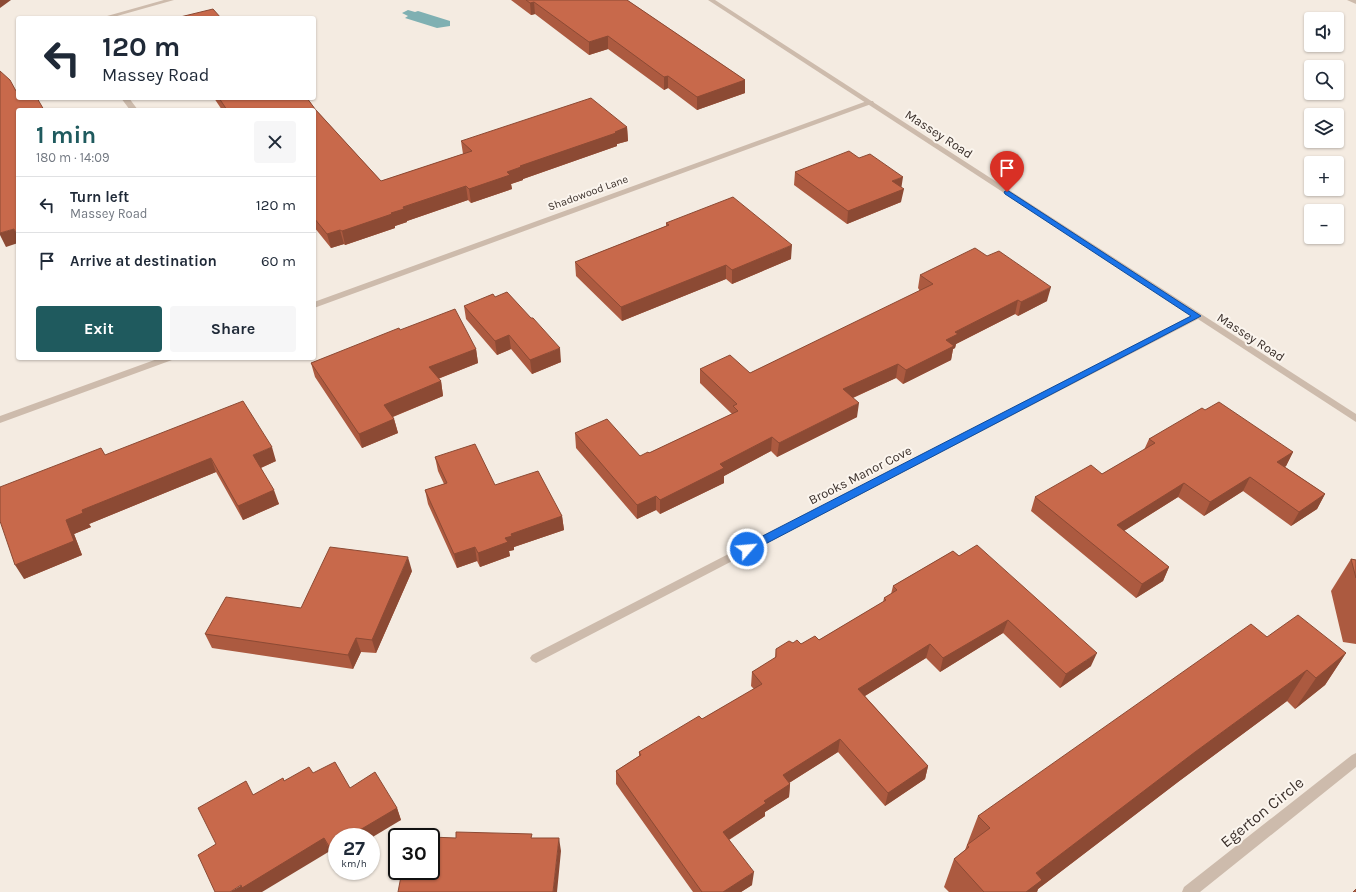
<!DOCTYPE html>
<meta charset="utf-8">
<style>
body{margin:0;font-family:Karla,sans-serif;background:#f6f6f7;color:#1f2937;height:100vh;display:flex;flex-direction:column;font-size:15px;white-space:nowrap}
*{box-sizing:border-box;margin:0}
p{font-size:13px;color:#747a83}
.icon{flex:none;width:22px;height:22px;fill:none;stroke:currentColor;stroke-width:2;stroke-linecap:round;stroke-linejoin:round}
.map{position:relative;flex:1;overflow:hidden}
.sheet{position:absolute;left:16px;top:108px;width:300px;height:252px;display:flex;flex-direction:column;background:#fff;border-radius:4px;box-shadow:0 1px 3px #0004}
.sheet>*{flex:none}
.guide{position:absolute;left:16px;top:16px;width:300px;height:84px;border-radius:4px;box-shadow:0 1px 3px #0004;background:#fff;color:#1f2937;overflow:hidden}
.tools{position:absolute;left:1304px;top:12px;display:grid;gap:8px}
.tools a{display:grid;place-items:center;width:40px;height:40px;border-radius:4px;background:#fff;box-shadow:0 1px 3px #0004;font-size:20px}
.speed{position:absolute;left:328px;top:828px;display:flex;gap:8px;font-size:20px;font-weight:700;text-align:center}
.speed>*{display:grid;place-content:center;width:52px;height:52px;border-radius:50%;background:#fff;box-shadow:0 1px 3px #0004;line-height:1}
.speed small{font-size:10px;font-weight:400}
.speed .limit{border:2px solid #111;border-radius:6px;background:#fff;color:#111}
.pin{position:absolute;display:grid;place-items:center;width:34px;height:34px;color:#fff;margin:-41px -17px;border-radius:50% 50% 50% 0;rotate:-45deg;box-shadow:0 0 4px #0007}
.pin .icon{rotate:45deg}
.me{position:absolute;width:44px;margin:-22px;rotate:63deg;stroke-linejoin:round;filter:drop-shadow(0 0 3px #0008)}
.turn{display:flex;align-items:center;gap:14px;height:84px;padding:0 20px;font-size:18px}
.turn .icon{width:52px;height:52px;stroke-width:2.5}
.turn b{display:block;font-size:28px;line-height:34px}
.round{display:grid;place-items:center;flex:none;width:42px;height:42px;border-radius:4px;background:#f6f6f7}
.summary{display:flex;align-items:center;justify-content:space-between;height:68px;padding:0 20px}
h1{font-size:24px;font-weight:700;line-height:30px;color:#1f5a5e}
.primary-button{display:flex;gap:8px;margin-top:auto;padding:8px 20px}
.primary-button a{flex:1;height:46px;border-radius:4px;background:#1f5a5e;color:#fff;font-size:16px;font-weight:700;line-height:46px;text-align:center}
.primary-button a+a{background:#f6f6f7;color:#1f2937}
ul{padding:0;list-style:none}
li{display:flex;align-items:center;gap:12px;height:56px;padding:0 20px;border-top:1px solid #e0e1e3}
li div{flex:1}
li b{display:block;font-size:15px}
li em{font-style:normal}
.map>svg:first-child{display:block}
.water{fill:#7fb0b2}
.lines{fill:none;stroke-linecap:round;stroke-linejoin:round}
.service{fill:#cdbbac;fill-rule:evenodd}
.minor{fill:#cdbbac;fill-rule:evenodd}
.tertiary{fill:#cdbbac;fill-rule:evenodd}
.wall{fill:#ac5a40}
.shaded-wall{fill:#8c4a34}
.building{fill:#c8694b;stroke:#8c4a34}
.route{fill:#1a73e8;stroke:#114b97}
.labels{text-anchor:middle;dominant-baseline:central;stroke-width:4;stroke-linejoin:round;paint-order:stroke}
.far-street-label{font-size:11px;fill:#3b302b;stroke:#fbf5ee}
.street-label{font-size:13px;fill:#3b302b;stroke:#fbf5ee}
.near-street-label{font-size:16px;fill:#3b302b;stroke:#fbf5ee}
</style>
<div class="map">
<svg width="1356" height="892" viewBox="0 0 1356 892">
<rect width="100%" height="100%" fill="#f4ebe1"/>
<!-- water -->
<path class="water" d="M 408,10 L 415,12 L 418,11 L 450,21 L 450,26 L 437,28 L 405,18 L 408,16 L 402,13 Z"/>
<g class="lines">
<!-- service -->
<path class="service" d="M 1347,0 L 1356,0 L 1356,4 Z"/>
<!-- minor -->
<path class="minor" d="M 164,0 L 174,0 L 110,18 L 100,18 Z
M 121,98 L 129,98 L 138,110 L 130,110 Z
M 867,101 L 873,101 L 874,103 L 314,308 L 314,302 Z
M 1197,313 L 1200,314 L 1201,316 L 1200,318 L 540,661 L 536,663 L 532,661 L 530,658 L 532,655 Z
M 160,358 L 174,358 L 172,360 L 0,423 L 0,416 Z
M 1356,753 L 1356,767 L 1200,892 L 1182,892 L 1184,887 L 1352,755 Z"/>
<!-- tertiary -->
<path class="tertiary" d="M 708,0 L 715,0 L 1356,414 L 1356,422 Z"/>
</g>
<!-- wall -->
<path class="wall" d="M 511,0 L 627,0 L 745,80 L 745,93 L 697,110 L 668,88 L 664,90 L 608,49 L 589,55 L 535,14 L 531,15 Z
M 214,98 L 307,98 L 315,109 L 381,181 L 463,154 L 461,141 L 627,127 L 628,141 L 617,144 L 617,146 L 523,179 L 523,180 L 511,184 L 512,189 L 471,203 L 468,200 L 407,221 L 407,222 L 395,226 L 395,228 L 345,245 L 344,244 L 331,248 L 314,227 L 314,110 L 222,110 Z
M 795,172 L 901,187 L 901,202 L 847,224 L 794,185 Z
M 666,223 L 791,259 L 732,284 L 726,279 L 622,321 L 576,276 L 575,262 L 666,226 Z
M 920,275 L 1047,301 L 1018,316 L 1015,314 L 956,344 L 955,348 L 953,349 L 951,360 L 903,384 L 896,378 L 853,398 L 857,417 L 777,457 L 771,451 L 724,476 L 724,483 L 660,514 L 656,510 L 637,519 L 576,448 L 575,433 L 640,456 L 649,453 L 732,414 L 700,383 L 700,369 L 750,373 L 920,291 L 918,288 Z
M 464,306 L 561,362 L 532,374 L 511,349 L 497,355 L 466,319 Z
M 400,330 L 476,349 L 478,363 L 438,379 L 441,381 L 443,396 L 393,417 L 394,419 L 398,433 L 362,448 L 315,377 L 311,363 Z
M 1205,410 L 1293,452 L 1286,466 L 1285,467 L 1325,494 L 1317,509 L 1291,526 L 1243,491 L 1204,516 L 1178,497 L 1124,531 L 1169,567 L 1163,581 L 1136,598 L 1031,511 L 1035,497 L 1102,474 L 1144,450 L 1149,439 Z
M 105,455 L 276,461 L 261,468 L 279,504 L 243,520 L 216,472 L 89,524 L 91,527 L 74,534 L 82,555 L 24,579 Z
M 435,457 L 562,516 L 564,530 L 514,547 L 514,550 L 509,551 L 510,556 L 480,567 L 477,561 L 457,568 L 428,504 L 425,490 L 444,484 L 438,471 Z
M 953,551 L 1091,666 L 1060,688 L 1003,633 L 940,672 L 926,658 L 865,696 L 928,766 L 925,779 L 885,806 L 838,752 L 789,783 L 790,784 L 789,797 L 765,812 L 765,816 L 729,840 L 752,885 L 741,892 L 693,892 L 616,784 L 616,771 L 639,756 L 639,752 L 702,719 L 754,689 L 751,686 L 752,672 L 775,658 L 776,649 L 793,643 L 801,644 L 819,640 L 883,602 L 884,598 L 891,594 L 893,586 Z
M 1351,559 L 1356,560 L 1356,644 L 1343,642 L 1331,591 Z
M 412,571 L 376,653 L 361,652 L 353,669 L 212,648 L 205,634 L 301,608 Z
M 1267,637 L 1346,653 L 1325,685 L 1295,709 L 1287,701 L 1178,782 L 1038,889 L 1037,892 L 949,892 L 944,887 L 954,859 L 965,850 L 978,816 Z
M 313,773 L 350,788 L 397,808 L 401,820 L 337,837 L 337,859 L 335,860 L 330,851 L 216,844 L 253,795 L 284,781 Z"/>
<!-- shaded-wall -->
<path class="shaded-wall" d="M 0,0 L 11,0 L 0,8 Z
M 534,2 L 535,14 L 531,15 L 530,3 Z
M 608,36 L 608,49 L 589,55 L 589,42 Z
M 668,76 L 668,88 L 664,90 L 664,77 Z
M 745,80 L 745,93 L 697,110 L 697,97 Z
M 627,127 L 628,141 L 617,144 L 617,146 L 523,179 L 523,180 L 511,184 L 512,189 L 471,203 L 469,189 L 520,166 Z
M 903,177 L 901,190 L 904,189 L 901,202 L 847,224 L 848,211 L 892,181 Z
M 466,186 L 468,200 L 407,221 L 407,222 L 395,226 L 395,228 L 345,245 L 342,231 L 391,213 L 403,207 Z
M 14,229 L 18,237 L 18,243 L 6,247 L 0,235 L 0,233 Z
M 340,230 L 344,244 L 331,248 L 327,234 Z
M 792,245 L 791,259 L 732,284 L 732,270 Z
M 726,265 L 726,279 L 622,321 L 621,307 Z
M 1051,287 L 1047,301 L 1018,316 L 1021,302 Z
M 1018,300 L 1015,314 L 956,344 L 955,348 L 953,349 L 951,360 L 903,384 L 906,370 L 955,332 Z
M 509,335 L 511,349 L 497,355 L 495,341 Z
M 560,348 L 561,362 L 532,374 L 530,360 Z
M 476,349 L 478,363 L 432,381 L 429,367 Z
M 898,364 L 896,378 L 841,403 L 843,389 Z
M 441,381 L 443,396 L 387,419 L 384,405 Z
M 859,403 L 857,417 L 777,457 L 779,443 Z
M 394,419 L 398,433 L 362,448 L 359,434 Z
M 772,437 L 771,451 L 724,476 L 724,483 L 660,514 L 660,500 L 720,464 Z
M 272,447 L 276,461 L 258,469 L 253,455 Z
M 1293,452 L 1286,466 L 1270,476 L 1277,462 Z
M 211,458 L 216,472 L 89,524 L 91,527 L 74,534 L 82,555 L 24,579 L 15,565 L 66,520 L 82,510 Z
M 1250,477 L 1243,491 L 1204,516 L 1210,502 Z
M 1184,483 L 1178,497 L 1111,539 L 1117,525 Z
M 274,490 L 279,504 L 243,520 L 238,506 Z
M 1325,494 L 1317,509 L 1291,526 L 1299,512 Z
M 656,496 L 656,510 L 637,519 L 637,505 Z
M 562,516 L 564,530 L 514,547 L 514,550 L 509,551 L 510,556 L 480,567 L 478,553 L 511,534 Z
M 475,547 L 477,561 L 457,568 L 454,554 Z
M 408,557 L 412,571 L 376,653 L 372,640 Z
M 1169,567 L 1163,581 L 1136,598 L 1142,584 Z
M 1008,620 L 1003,633 L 940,672 L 943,658 Z
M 356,638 L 361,652 L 353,669 L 348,655 Z
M 930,644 L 926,658 L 855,702 L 858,689 Z
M 1097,653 L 1091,666 L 1060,688 L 1066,674 Z
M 1346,653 L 1325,685 L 1295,709 L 1316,678 Z
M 1307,670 L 1287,701 L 1178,782 L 1038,889 L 1037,892 L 1027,892 L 1036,873 L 1195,752 Z
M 840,739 L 838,752 L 781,788 L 783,775 Z
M 928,766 L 925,779 L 885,806 L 888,793 Z
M 790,784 L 789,797 L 765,812 L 765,816 L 722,844 L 723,832 L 764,801 Z
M 397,808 L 401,820 L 371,838 L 371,837 L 348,837 Z
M 324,838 L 330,851 L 262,892 L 230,892 Z
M 559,838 L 561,851 L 557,892 L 553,892 Z
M 337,843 L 337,859 L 335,860 L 330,848 Z
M 754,872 L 752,885 L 741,892 L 723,892 Z"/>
<!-- building -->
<path class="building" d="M 526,0 L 627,0 L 745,80 L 697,97 L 668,76 L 664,77 L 608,36 L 589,42 L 534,2 L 530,3 Z
M 213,9 L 221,18 L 176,18 Z
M 0,71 L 10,80 L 16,91 L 18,90 L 18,98 L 37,98 L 44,110 L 18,110 L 18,237 L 14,229 L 0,233 Z
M 219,98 L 307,98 L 315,109 L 381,181 L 472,151 L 461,141 L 591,98 L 627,127 L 615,132 L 616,133 L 520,166 L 521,167 L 507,172 L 510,175 L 469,189 L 466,186 L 403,207 L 404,209 L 391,213 L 392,214 L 342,231 L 340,230 L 327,234 L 314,218 L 314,110 L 227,110 Z
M 849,151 L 859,158 L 870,154 L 903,177 L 892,181 L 904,189 L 848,211 L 795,172 Z
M 733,197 L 792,245 L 732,270 L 726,265 L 621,307 L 575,262 L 669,225 L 666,223 Z
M 975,248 L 987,256 L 999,251 L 1051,287 L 1021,302 L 1018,300 L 955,332 L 958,334 L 946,340 L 954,346 L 906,370 L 898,364 L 843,389 L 859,403 L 779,443 L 772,437 L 720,464 L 724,468 L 660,500 L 656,496 L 637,505 L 575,433 L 607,419 L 640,456 L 648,452 L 649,453 L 738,411 L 733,406 L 737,404 L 700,369 L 730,355 L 750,373 L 933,284 L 920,275 Z
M 507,292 L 531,318 L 533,318 L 560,348 L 530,360 L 509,335 L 495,341 L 464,306 L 493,294 L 495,297 Z
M 455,309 L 476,349 L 429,367 L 441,381 L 384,405 L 394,419 L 359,434 L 311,363 L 399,328 L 400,330 Z
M 243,401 L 272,447 L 253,455 L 274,490 L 238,506 L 211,458 L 82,510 L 83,513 L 66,520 L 74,541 L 15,565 L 0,521 L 0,487 L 101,448 L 105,455 Z
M 1219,402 L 1293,452 L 1277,462 L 1325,494 L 1299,512 L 1250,477 L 1210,502 L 1184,483 L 1117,525 L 1169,567 L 1142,584 L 1035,497 L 1091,465 L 1102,474 L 1155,443 L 1149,439 L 1202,408 L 1205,410 Z
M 475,444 L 495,485 L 538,471 L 562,516 L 511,534 L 512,536 L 505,538 L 508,542 L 478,553 L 475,547 L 454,554 L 425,490 L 447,483 L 435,457 Z
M 977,545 L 1097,653 L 1066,674 L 1008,620 L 943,658 L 930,644 L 858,689 L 928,766 L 888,793 L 840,739 L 783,775 L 790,784 L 764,801 L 766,803 L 723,832 L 754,872 L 723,892 L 702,892 L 616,771 L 641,755 L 639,752 L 699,716 L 702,719 L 762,684 L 752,672 L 776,657 L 776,649 L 789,641 L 793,643 L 797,640 L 801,644 L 815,636 L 819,640 L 886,600 L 884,598 L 897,590 L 893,586 L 953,551 L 959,556 Z
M 330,547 L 408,557 L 372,640 L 356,638 L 348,655 L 205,634 L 226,597 L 301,608 Z
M 1351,559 L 1356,560 L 1356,578 Z
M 1298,615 L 1346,653 L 1316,678 L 1307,670 L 1195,752 L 1036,873 L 1042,880 L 1026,892 L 984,892 L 954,859 L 969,847 L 967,845 L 990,828 L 978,816 L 1251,624 L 1267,637 Z
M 335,762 L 350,788 L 375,772 L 397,808 L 348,837 L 337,837 L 337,843 L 330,848 L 324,838 L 242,888 L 241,885 L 230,892 L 215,892 L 198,855 L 216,844 L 198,808 L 246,781 L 253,795 L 283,778 L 284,781 L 309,767 L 313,773 Z
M 456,832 L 532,834 L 531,838 L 559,838 L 553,892 L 398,892 L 402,871 L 431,871 L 431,837 L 456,838 Z
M 1356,889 L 1356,892 L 1353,892 Z"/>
<!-- route -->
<path class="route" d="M 1007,190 L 1201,316 L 750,552 L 743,552 L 742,549 L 743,546 L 1191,316 L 1005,194 L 1004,192 Z"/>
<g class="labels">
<!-- far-street labels -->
<g class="far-street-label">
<text transform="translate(588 193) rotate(-20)">Shadowood Lane</text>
</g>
<!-- street labels -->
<g class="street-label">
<text transform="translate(939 134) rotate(33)">Massey Road</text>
<text transform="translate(1251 337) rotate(33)">Massey Road</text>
<text transform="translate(860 475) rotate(-27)">Brooks Manor Cove</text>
</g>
<!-- near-street labels -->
<g class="near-street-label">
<text transform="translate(1262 812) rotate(-39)">Egerton Circle</text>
</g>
</g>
</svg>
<div class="tools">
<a><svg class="icon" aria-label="sound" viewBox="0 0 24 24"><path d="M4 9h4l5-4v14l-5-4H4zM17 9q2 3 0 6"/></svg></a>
<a><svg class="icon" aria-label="search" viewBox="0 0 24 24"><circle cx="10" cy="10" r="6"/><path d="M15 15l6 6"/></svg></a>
<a><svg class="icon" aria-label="layers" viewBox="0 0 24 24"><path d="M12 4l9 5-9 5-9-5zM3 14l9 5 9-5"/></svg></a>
<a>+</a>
<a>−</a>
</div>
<div class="speed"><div>27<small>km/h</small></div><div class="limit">30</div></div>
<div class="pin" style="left:1007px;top:192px;background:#d93025"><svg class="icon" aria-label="arrive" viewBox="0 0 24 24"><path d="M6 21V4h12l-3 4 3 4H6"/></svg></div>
<svg class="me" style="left:747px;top:549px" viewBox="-20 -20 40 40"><circle r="17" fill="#1a73e8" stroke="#fff" stroke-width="3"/><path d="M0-11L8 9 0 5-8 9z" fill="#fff"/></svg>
<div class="guide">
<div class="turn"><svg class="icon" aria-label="left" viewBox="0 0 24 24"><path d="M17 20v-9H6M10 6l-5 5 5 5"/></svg><div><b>120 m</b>Massey Road</div></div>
</div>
<section class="sheet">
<div class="summary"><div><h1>1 min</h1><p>180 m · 14:09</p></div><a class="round"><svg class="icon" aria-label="close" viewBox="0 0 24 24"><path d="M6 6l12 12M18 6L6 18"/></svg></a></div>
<ul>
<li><svg class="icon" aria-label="left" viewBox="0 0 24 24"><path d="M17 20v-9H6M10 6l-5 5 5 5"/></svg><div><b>Turn left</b><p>Massey Road</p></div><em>120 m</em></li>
<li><svg class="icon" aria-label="arrive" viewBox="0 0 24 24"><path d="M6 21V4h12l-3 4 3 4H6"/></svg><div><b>Arrive at destination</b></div><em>60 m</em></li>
</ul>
<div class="primary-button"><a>Exit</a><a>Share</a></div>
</section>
</div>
